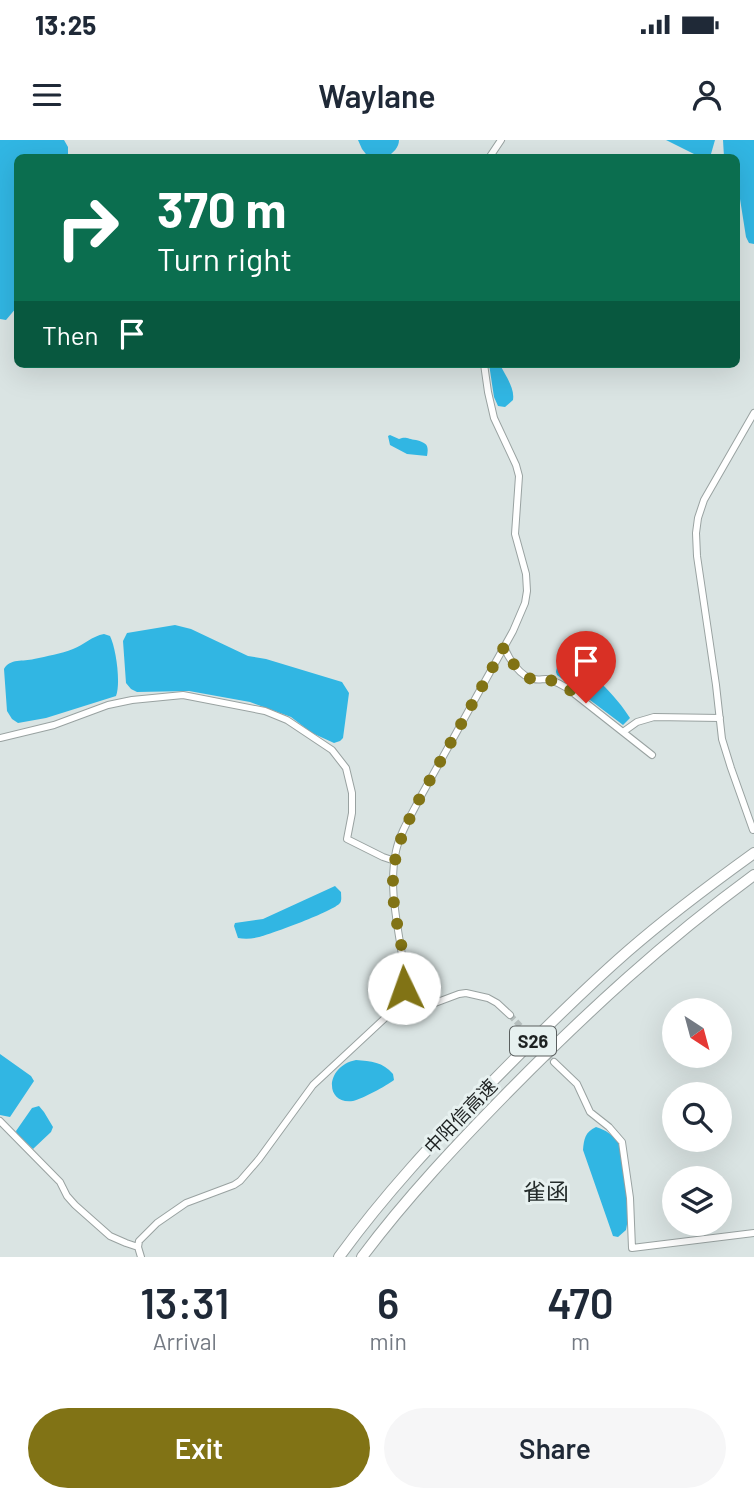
<!DOCTYPE html>
<meta charset="utf-8">
<style>
body{margin:0;font-family:Barlow,"Noto Sans SC",sans-serif;background:#f6f6f7;color:#1f2937;height:100vh;display:flex;flex-direction:column;font-size:26px;white-space:nowrap}
*{box-sizing:border-box;margin:0}
p{font-size:23px;color:#747a83}
.icon{flex:none;width:38px;height:38px;fill:none;stroke:currentColor;stroke-width:2;stroke-linecap:round;stroke-linejoin:round}
.map{position:relative;height:1117px;overflow:hidden}
.sheet{display:flex;flex-direction:column;background:#fff;flex:1}
.sheet>*{flex:none}
.hud{position:absolute;left:14px;top:14px;width:726px;height:214px;border-radius:10px;box-shadow:0 7px 28px #0002;background:#0b6e4f;color:#fff;overflow:hidden}
.needle{width:46px;rotate:144deg}
.fabs{position:absolute;left:662px;top:858px;display:grid;gap:14px}
.fabs a{display:grid;place-items:center;width:70px;height:70px;border-radius:50%;background:#fff;box-shadow:0 7px 28px #0002;font-size:35px}
.pin{position:absolute;display:grid;place-items:center;width:60px;height:60px;color:#fff;margin:-72px -30px;border-radius:50% 50% 50% 0;rotate:-45deg;box-shadow:0 0 7px #0007}
.pin .icon{rotate:45deg}
.me{position:absolute;width:77px;margin:-38px;rotate:357deg;stroke-linejoin:round;filter:drop-shadow(0 0 5px #0008)}
.turn{display:flex;align-items:center;gap:24px;height:147px;padding:0 28px;font-size:32px}
.turn .icon{width:91px;height:91px;stroke-width:2.5}
.turn b{display:block;font-size:49px;line-height:60px}
.then{display:flex;align-items:center;height:66px;padding:0 28px;background:#0003;gap:14px;font-size:26px}
.eta{display:flex;justify-content:space-evenly;align-items:center;height:119px;text-align:center}
.eta b{font-size:42px;font-weight:600;line-height:49px}
.primary-button{display:flex;gap:14px;margin-top:auto;padding:14px 28px}
.primary-button a{flex:1;height:80px;border-radius:42px;background:#817315;color:#fff;font-size:28px;font-weight:600;line-height:80px;text-align:center}
.primary-button a+a{background:#f6f6f7;color:#1f2937}
.status{display:flex;justify-content:space-between;align-items:center;height:49px;padding:0 35px;background:#fff;direction:ltr}
.status svg{height:19px;fill:currentColor}
header{display:flex;justify-content:space-between;align-items:center;height:91px;padding:0 28px;background:#fff;font-size:32px;font-weight:600}
.map>svg:first-child{display:block}
.water{fill:#31b6e3}
.lines{fill:none;stroke-linecap:round;stroke-linejoin:round}
.minor-tunnel{stroke:#b4bdbc;stroke-width:6;stroke-dasharray:6 3;stroke-linecap:butt}
.minor-casing{stroke:#99a2a1;stroke-width:8}
.motorway-casing{stroke:#99a2a1;stroke-width:12}
.minor{stroke:#fff;stroke-width:6}
.motorway{stroke:#fff;stroke-width:10}
.route{stroke:#817315;stroke-width:12;stroke-dasharray:0 21.6}
.labels{text-anchor:middle;dominant-baseline:central;stroke-width:6;stroke-linejoin:round;paint-order:stroke}
.shield{fill:#e7f1f0;stroke:#5a5f5f;stroke-width:2}
.shield-label{font-size:18px;font-weight:bold;fill:#1d2121}
.street-label{font-size:19px;fill:#1d2121;stroke:#e7f1f0}
.quarter-label{font-size:23px;fill:#242c2b;stroke:#e7f1f0}
</style>
<div class="status"><b>13:25</b><svg viewBox="0 0 49 12"><path d="M0 12V9h3v3zM5 12V6h3v6zM10 12V3h3v9zM15 12V0h3v12zM26 1h20v11H26zM47 4h2v5h-2z"/></svg></div>
<header><svg class="icon" aria-label="menu" viewBox="0 0 24 24"><path d="M4 6h16M4 12h16M4 18h16"/></svg>Waylane<svg class="icon" aria-label="person" viewBox="0 0 24 24"><circle cx="12" cy="8" r="4"/><path d="M4 21q1-7 8-7t8 7"/></svg></header>
<div class="map">
<svg width="754" height="1117" viewBox="0 0 754 1117">
<rect width="100%" height="100%" fill="#dae4e3"/>
<!-- water -->
<path class="water" d="M 0,0 L 64,0 L 68,7 L 68,17 L 18,18 L 17,167 L 6,180 L 0,179 Z
M 358,0 L 399,0 C 399,8 393,12 388,17 L 369,18 L 362,9 Z
M 666,0 L 715,0 L 711,14 L 708,17 L 700,17 Z
M 723,0 L 754,0 L 754,104 L 749,103 L 746,97 L 740,59 L 737,49 L 737,18 L 724,17 Z
M 489,224 L 500,224 C 505,236 515,247 513,260 L 505,267 L 498,266 L 494,257 Z
M 390,295 L 399,299 C 406,296 408,299 416,300 C 427,303 429,305 427,316 L 407,314 L 390,305 L 388,296 Z
M 175,485 L 191,489 L 248,516 L 266,519 L 342,542 L 349,553 L 343,598 L 340,601 L 334,603 L 312,593 L 291,577 L 250,562 L 189,551 L 137,552 L 131,549 L 126,543 L 123,501 L 127,493 Z
M 104,494 L 110,496 C 116,508 121,543 116,556 L 46,578 L 18,583 L 12,579 L 7,571 L 4,529 C 10,518 23,522 34,519 C 47,516 61,514 73,509 C 84,505 92,496 104,494 Z
M 564,519 C 588,526 617,557 630,578 L 623,585 L 557,535 L 556,532 C 557,526 558,521 564,519 Z
M 335,746 L 341,752 C 341,756 342,760 340,763 C 334,771 271,794 259,797 C 252,799 244,799 238,798 L 234,786 L 235,783 L 263,779 Z
M 0,914 L 31,936 L 34,941 L 10,977 L 0,975 Z
M 356,920 C 371,921 383,922 393,934 L 394,940 C 386,946 362,959 353,961 C 324,965 325,926 356,920 Z
M 39,966 L 44,972 L 53,987 L 51,992 L 33,1009 L 17,994 L 16,991 L 32,968 Z
M 596,987 C 606,990 613,995 619,1003 C 623,1031 632,1063 626,1090 L 618,1097 L 613,1096 L 583,1010 C 584,999 585,992 596,987 Z"/>
<g class="lines">
<!-- minor-tunnel -->
<path class="minor-tunnel" d="M 510,875 L 554,922"/>
<defs>
<path id="minor" d="M 489,18 L 501,0
M 504,507 C 509,519 520,537 534,539 C 538,540 542,539 546,539 C 554,540 560,544 567,548 L 652,615
M 623,592 L 637,582 L 654,577 L 720,578
M 0,598 L 54,585 L 108,565 L 132,560 L 183,555 L 265,571 L 287,580 L 332,610 L 346,628 L 352,653 L 352,673 L 347,699 L 383,717 L 395,721
M 753,690 L 731,628 L 722,599 L 716,545 L 697,416 L 696,393 L 698,378 L 704,360 L 754,273
M 401,857 L 415,865 L 427,866 L 459,854 L 466,853 L 488,858 L 497,863 L 510,875
M 554,922 L 577,944 L 590,972 L 609,987 L 622,1002 L 630,1058 L 632,1108 L 754,1093
M 0,981 L 60,1042 L 67,1056 L 75,1065 L 110,1096 L 126,1103 L 138,1107
M 141,1117 L 138,1107 L 139,1101 L 157,1083 L 186,1063 L 234,1045 L 240,1041 L 259,1019 L 313,945 L 399,865 L 404,848 L 405,838 C 401,796 387,753 396,711 C 400,692 412,674 421,656 L 513,491 L 525,463 L 527,451 L 526,434 L 515,394 L 519,336 L 516,325 L 494,278 L 488,252 L 484,224"/>
<path id="motorway" d="M 339,1117 C 384,1055 436,999 490,944 C 534,899 580,853 628,811 C 668,776 711,744 754,713
M 362,1117 C 407,1057 458,1003 510,950 C 588,871 664,801 754,735"/>
</defs>
<!-- minor casing -->
<use href="#minor" class="minor-casing"/>
<!-- motorway casing -->
<use href="#motorway" class="motorway-casing"/>
<!-- minor -->
<use href="#minor" class="minor"/>
<!-- motorway -->
<use href="#motorway" class="motorway"/>
</g>
<g class="lines">
<!-- route -->
<path class="route" d="M 404,848 C 407,823 399,797 395,772 C 388,723 399,698 421,656 L 504,507 C 509,519 520,537 535,540 C 543,541 550,539 557,542 C 568,547 577,556 586,563"/>
</g>
<g class="labels">
<!-- shield labels -->
<rect class="shield" x="510" y="886.5" width="46" height="29" rx="5"/>
<g class="shield-label">
<text x="533" y="901">S26</text>
</g>
<!-- street labels -->
<g class="street-label">
<text transform="translate(460 976) rotate(-46)">中阳信高速</text>
</g>
<!-- quarter labels -->
<g class="quarter-label">
<text x="546" y="1051">雀函</text>
</g>
</g>
</svg>
<div class="fabs">
<a><svg class="needle" viewBox="-14 -14 28 28"><path d="M0-13l5 13h-10z" fill="#e53935"/><path d="M0 13l5-13h-10z" fill="#747a83"/></svg></a>
<a><svg class="icon" aria-label="search" viewBox="0 0 24 24"><circle cx="10" cy="10" r="6"/><path d="M15 15l6 6"/></svg></a>
<a><svg class="icon" aria-label="layers" viewBox="0 0 24 24"><path d="M12 4l9 5-9 5-9-5zM3 14l9 5 9-5"/></svg></a>
</div>
<div class="pin" style="left:586px;top:563px;background:#d93025"><svg class="icon" aria-label="arrive" viewBox="0 0 24 24"><path d="M6 21V4h12l-3 4 3 4H6"/></svg></div>
<svg class="me" style="left:404px;top:848px" viewBox="-20 -20 40 40"><circle r="19" fill="#fff"/><path d="M0-13L10 11 0 6-10 11z" fill="#817315"/></svg>
<div class="hud">
<div class="turn"><svg class="icon" aria-label="right" viewBox="0 0 24 24"><path d="M7 20v-9h11M14 6l5 5-5 5"/></svg><div><b>370 m</b>Turn right</div></div>
<div class="then">Then<svg class="icon" aria-label="arrive" viewBox="0 0 24 24"><path d="M6 21V4h12l-3 4 3 4H6"/></svg></div>
</div>
</div>
<section class="sheet">
<div class="eta">
<div><b>13:31</b><p>Arrival</p></div>
<div><b>6</b><p>min</p></div>
<div><b>470</b><p>m</p></div>
</div>
<div class="primary-button"><a>Exit</a><a>Share</a></div>
</section>
